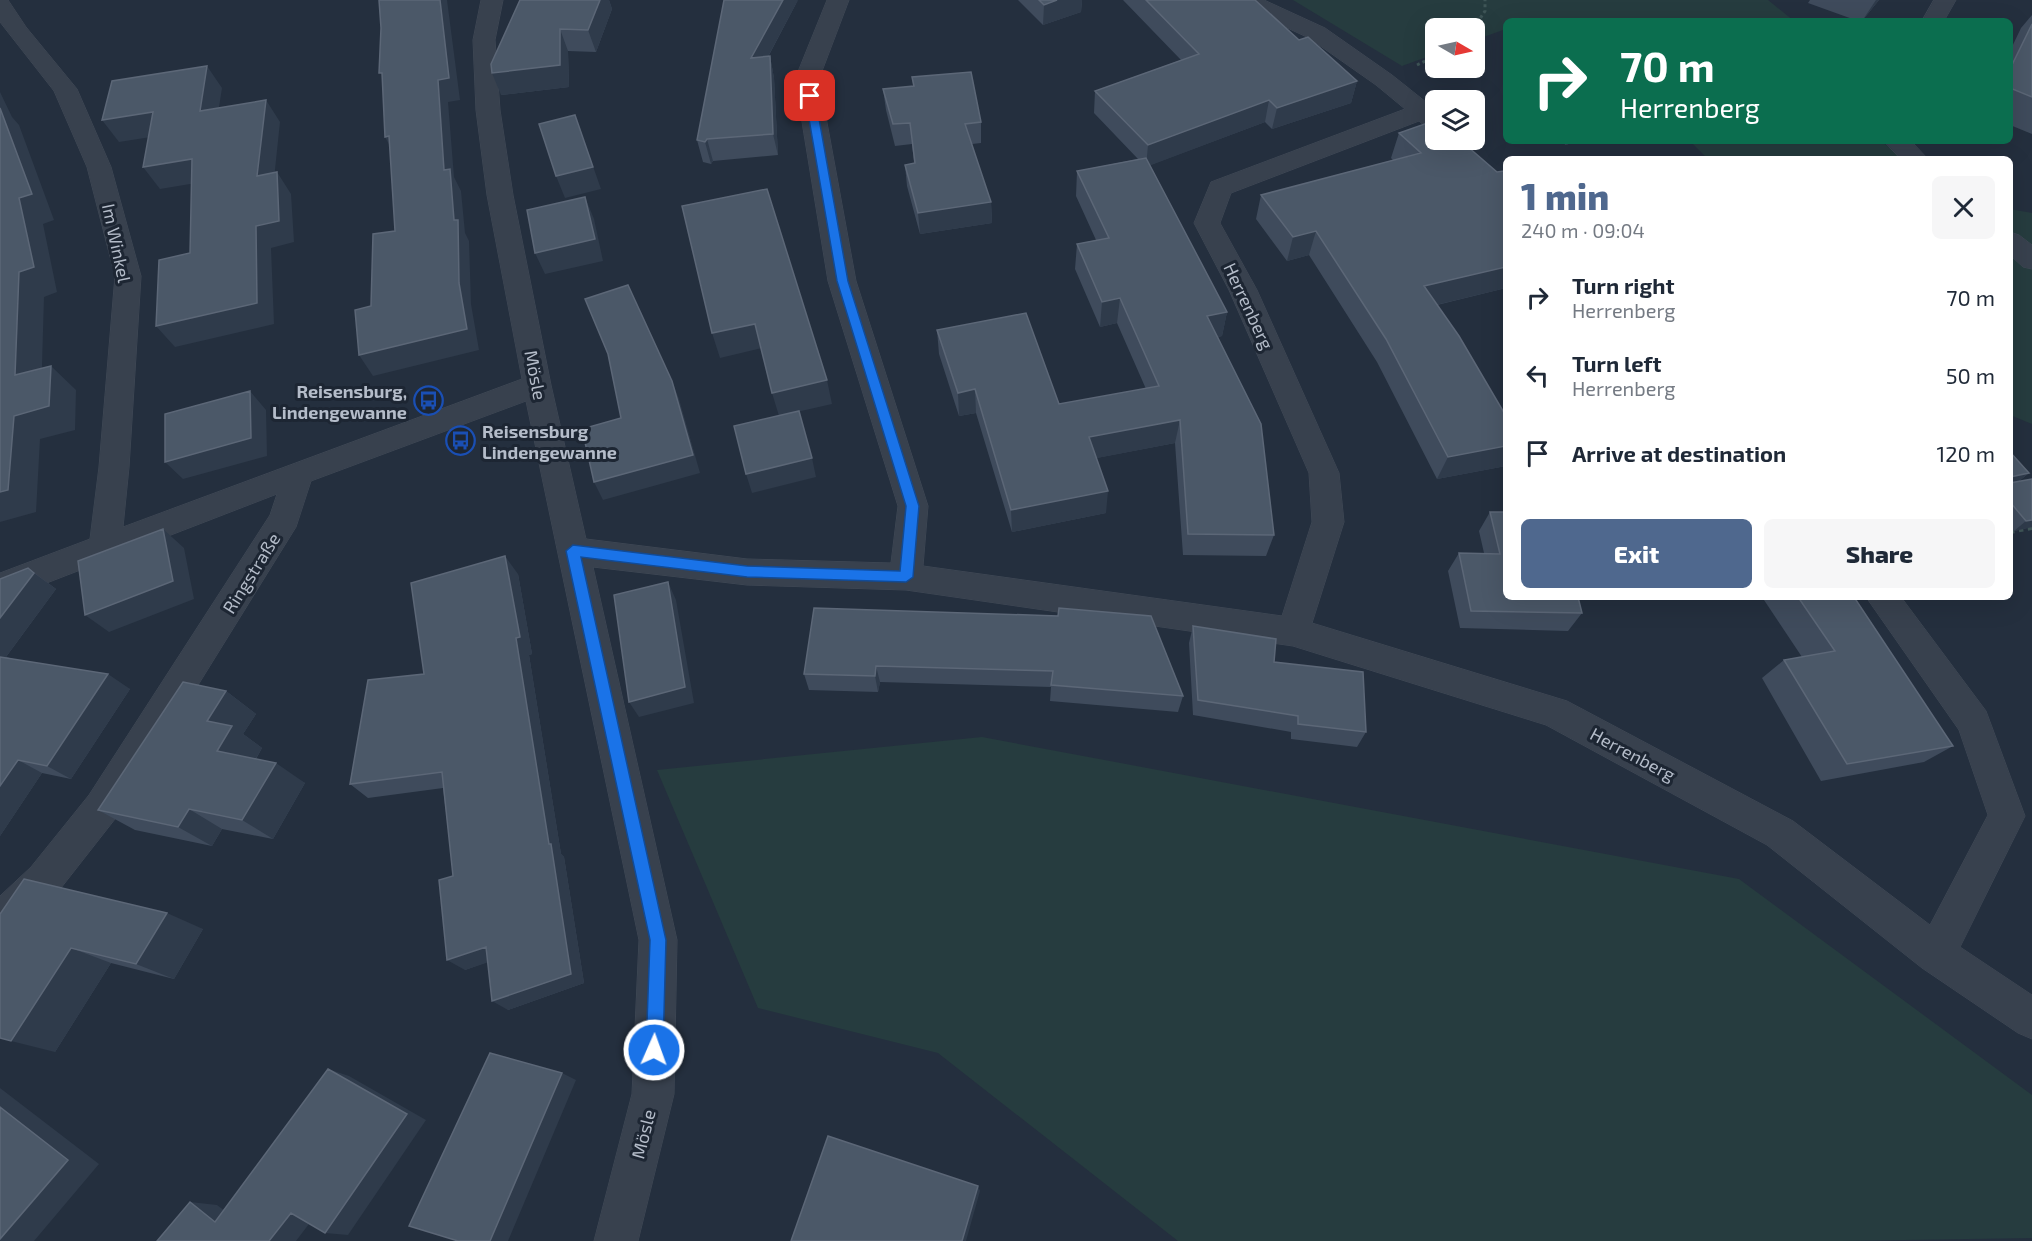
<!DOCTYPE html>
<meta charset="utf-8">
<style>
body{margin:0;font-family:"Exo 2",sans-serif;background:#f6f6f7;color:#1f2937;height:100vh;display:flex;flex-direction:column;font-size:22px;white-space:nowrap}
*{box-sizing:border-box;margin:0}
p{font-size:20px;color:#747a83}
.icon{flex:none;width:33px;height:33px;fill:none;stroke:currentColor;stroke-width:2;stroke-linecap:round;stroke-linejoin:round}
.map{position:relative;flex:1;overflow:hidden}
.sheet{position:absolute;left:1503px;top:156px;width:510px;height:444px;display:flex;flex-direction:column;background:#fff;border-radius:9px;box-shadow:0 6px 24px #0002}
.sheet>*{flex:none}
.top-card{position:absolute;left:1503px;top:18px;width:510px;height:126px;border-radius:9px;box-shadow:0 6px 24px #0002;background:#0b6e4f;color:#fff;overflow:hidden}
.needle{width:39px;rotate:99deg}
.tools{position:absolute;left:1425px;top:18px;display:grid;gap:12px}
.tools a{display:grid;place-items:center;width:60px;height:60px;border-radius:9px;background:#fff;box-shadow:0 6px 24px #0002;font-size:30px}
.pin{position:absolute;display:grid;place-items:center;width:51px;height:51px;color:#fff;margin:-26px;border-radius:12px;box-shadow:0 3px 9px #0006}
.me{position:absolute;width:66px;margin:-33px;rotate:2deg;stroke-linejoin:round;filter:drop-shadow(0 0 4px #0008)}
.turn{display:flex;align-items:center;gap:21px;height:126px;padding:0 18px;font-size:27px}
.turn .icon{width:78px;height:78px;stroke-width:2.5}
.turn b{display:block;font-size:42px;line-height:51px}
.round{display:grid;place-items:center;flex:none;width:63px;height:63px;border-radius:9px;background:#f6f6f7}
.head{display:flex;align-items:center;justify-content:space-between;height:102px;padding:0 18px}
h1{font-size:36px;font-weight:800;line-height:45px;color:#4f688e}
.action{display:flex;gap:12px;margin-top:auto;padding:12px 18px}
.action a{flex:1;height:69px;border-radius:9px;background:#4f688e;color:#fff;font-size:24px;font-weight:800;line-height:69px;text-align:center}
.action a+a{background:#f6f6f7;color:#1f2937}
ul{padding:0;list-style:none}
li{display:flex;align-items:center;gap:18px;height:78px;padding:0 18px}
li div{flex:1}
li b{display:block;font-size:22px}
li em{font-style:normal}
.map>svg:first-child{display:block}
.green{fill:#263c3f}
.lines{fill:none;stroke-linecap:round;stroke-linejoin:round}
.minor-casing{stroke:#414a57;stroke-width:1}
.path-far1{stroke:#3f5557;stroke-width:3;stroke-dasharray:3 3;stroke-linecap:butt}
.path{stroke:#3f5557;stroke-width:4;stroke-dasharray:4.5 4.5;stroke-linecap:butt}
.minor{fill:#38414e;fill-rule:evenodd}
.wall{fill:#3f4b5c}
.shaded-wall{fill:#2f3b4b}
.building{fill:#4b5868;stroke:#5c6777;stroke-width:1.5}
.route{fill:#1a73e8;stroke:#114b97;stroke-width:1.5}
.labels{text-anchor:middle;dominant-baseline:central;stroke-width:6;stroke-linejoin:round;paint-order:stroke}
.street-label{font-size:18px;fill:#b4bcc9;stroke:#1d2633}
.poi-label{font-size:18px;font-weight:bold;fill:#b4bcc9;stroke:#1d2633;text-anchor:end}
</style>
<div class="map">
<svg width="2032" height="1241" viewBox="0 0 2032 1241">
<rect width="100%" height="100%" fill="#242f3e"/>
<!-- green -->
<path class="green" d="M 1293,0 L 1768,0 L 1794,21 L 1506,21 L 1506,29 L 1475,40 L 1474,28 L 1436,28 L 1435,54 L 1402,66 Z
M 1690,141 L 1881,141 L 1904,159 L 1708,159 Z
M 2010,209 L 2032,213 L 2032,424 L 2010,415 Z
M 982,737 L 1739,879 L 2032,1095 L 2032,1238 L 1843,1241 L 1178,1241 L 938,1053 L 758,1008 L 657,770 Z"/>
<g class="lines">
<defs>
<path id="minor" d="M 0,0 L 8,0 L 26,27 L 77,89 L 111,167 L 141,276 L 129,467 L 123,527 L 522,379 L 487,195 L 476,110 L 473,40 L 481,0 L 503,0 L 495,40 L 500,110 L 513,195 L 551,385 L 586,539 L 747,559 L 891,563 L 898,506 L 828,281 L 795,79 L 827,0 L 849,0 L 819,79 L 856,281 L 928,506 L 923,566 L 1282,616 L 1312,522 L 1309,473 L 1229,290 L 1194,223 L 1211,182 L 1405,109 L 1376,85 L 1309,38 L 1238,5 L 1235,0 L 1264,0 L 1325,28 L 1392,75 L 1436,110 L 1436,129 L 1426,127 L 1419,121 L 1231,193 L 1220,223 L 1257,290 L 1339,473 L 1344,522 L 1312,623 L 1567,701 L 1793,821 L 1930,925 L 1988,815 L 1959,730 L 1866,597 L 1901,597 L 1986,711 L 2025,816 L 1960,947 L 2032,995 L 2032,1039 L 2018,1033 L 1922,968 L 1767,845 L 1546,725 L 1293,646 L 906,590 L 747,585 L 593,567 L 677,940 L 674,1094 L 638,1241 L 594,1241 L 632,1094 L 639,940 L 526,401 L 311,481 L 296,527 L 115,819 L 57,893 L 14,935 L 0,941 L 0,896 L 31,867 L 89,795 L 270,515 L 277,494 L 0,601 L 0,573 L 90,539 L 99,467 L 115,276 L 87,167 L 54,91 L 0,22 Z
M 1934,0 L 1956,0 L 1944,21 L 1922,21 Z
M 1884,141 L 1911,141 L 1928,159 L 1901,159 Z
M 2010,232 L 2019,235 L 2032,245 L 2032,269 L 2023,267 L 2010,255 Z"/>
</defs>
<!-- minor casing -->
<use href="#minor" class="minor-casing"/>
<!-- path-far1 -->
<path class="path-far1" d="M 1474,28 L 1485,11 L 1485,0
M 1417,65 L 1436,56"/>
<!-- path -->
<path class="path" d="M 2010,532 L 2032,528"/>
<!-- minor -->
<use href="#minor" class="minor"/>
</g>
<!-- wall -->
<path class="wall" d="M 520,0 L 609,0 L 612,9 L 596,52 L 568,51 L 569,87 L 501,95 Z
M 798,0 L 768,57 L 770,56 L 774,78 L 778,155 L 713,161 L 711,164 L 703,162 L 697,140 Z
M 1018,0 L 1082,0 L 1081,12 L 1043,25 Z
M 1123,0 L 1255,0 L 1299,40 L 1357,81 L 1351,103 L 1272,129 L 1265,122 L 1150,165 L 1227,312 L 1222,336 L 1218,337 L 1274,535 L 1266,556 L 1183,555 L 1175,443 L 1096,458 L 1106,513 L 1012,532 L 976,413 L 959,416 L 939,354 L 937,330 L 1059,404 L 1146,389 L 1117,323 L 1100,327 L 1075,269 L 1077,244 L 1096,240 L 1076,196 L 1077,171 L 1138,159 L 1094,113 L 1095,91 L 1181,60 Z
M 1810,0 L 1879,0 L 1862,21 L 1858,21 L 1808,3 Z
M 2032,15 L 2032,134 L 2010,125 L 2010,51 L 2021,28 Z
M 912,77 L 981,122 L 981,143 L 972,144 L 991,202 L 992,223 L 920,234 L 907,186 L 905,165 L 914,163 L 912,144 L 895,146 L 886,110 L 883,89 L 913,86 Z
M 1436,120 L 1506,288 L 1437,305 L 1506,416 L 1506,466 L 1437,479 L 1377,362 L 1309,255 L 1287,261 L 1256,219 L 1261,195 L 1393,160 L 1391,158 L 1399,133 Z
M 1560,141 L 1576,141 L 1566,145 Z
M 2010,452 L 2029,473 L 2018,482 L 2032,479 L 2032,527 L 2014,531 L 2010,526 Z
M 1490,512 L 1582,613 L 1568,631 L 1460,628 L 1448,571 L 1459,553 L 1484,553 L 1479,531 Z
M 28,568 L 56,589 L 6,657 L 130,689 L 71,779 L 42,773 L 0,836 L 0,579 Z
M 518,574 L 532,654 L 529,655 L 561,854 L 564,857 L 584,983 L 508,1010 L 487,962 L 465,970 L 443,788 L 368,798 L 350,784 L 424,674 Z
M 1762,597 L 1856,597 L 1855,598 L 1953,746 L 1924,762 L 1821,781 L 1762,678 L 1784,660 L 1802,657 Z
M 814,608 L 1183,696 L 1178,712 L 1050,701 L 1051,687 L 880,682 L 878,692 L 809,690 L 804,674 Z
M 1193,626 L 1274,662 L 1366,732 L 1357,747 L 1291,739 L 1291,732 L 1193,715 L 1189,643 Z
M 226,691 L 256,714 L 243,734 L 262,748 L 256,759 L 305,783 L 273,839 L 222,829 L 212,846 L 135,830 L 98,810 Z
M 0,914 L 203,929 L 174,979 L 111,963 L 55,1052 Z"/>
<!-- shaded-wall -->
<path class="shaded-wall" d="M 440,0 L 447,0 L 460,100 L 448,102 L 454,177 L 461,191 L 465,233 L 469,241 L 471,304 L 479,350 L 373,376 L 359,355 L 459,283 L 454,220 L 444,170 L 438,80 Z
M 600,0 L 609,0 L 612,9 L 596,52 L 588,30 Z
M 783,0 L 798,0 L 756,79 L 751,58 Z
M 1057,0 L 1082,0 L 1081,12 L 1043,25 L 1044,5 Z
M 1876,0 L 1879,0 L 1862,21 Z
M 560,29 L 568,51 L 569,87 L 501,95 L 492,73 Z
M 770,56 L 774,78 L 778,155 L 773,134 Z
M 207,66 L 222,88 L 215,133 L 200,111 Z
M 1357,81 L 1351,103 L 1272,129 L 1277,108 Z
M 0,92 L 12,117 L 19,125 L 54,220 L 43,224 L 57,292 L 44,297 L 41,399 L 15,375 L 0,108 Z
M 266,100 L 280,122 L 272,198 L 257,176 Z
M 1269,100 L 1265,122 L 1146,167 L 1148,145 Z
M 153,112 L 170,134 L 119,142 L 102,120 Z
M 575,115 L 601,189 L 565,198 L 556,176 Z
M 389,136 L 397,159 L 385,137 Z
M 707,139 L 713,161 L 711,164 L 705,142 Z
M 1567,141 L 1576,141 L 1566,145 Z
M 192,159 L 208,181 L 160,189 L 143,167 Z
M 277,172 L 291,194 L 294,242 L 271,248 L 274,324 L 175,347 L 156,326 L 256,226 Z
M 585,197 L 594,219 L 603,261 L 545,274 L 535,253 Z
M 991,202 L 992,223 L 920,234 L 918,213 Z
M 1316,231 L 1309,255 L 1287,261 L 1293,237 Z
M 1506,267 L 1506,288 L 1415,310 L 1424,286 Z
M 1120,298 L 1117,323 L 1100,327 L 1102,302 Z
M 1227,312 L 1222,336 L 1202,340 L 1207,316 Z
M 755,324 L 762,348 L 720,358 L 712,333 Z
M 51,366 L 76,390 L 75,430 L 40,439 L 36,512 L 0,522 L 0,492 L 14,416 Z
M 827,380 L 832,404 L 779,416 L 772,393 Z
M 672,381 L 679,399 L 700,473 L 603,500 L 594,482 Z
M 975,389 L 976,413 L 959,416 L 958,393 Z
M 250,391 L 266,410 L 267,456 L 183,479 L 165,462 Z
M 1180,420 L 1175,443 L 1087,460 L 1089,437 Z
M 1506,446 L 1506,466 L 1437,479 L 1448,457 Z
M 812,458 L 816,477 L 752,493 L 746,474 Z
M 2029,473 L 2010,488 L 2010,477 Z
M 1108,491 L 1106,513 L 1012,532 L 1011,510 Z
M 2032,520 L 2032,527 L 2014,531 L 2026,521 Z
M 163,529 L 184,548 L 194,599 L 109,632 L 85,615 Z
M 505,556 L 518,574 L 532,654 L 529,655 L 561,854 L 564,857 L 584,983 L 508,1010 L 492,1001 L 549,844 L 516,638 Z
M 34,573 L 56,589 L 0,665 L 0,618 Z
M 668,582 L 676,600 L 694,703 L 639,717 L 629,702 Z
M 876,666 L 880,682 L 878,692 L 875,676 Z
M 108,674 L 130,689 L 71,779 L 47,766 Z
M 226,691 L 256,714 L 243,734 L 262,748 L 248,772 L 217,751 L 207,721 Z
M 18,760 L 42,773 L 0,836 L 0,786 Z
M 276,763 L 305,783 L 273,839 L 242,820 Z
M 189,809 L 222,829 L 212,846 L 178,827 Z
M 167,913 L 203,929 L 174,979 L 136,964 Z
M 486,947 L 501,958 L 465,970 L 447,960 Z
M 71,948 L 111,963 L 55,1052 L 11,1041 Z
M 328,1069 L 349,1076 L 426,1120 L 348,1235 L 325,1233 Z
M 562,1073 L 576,1080 L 508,1241 L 490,1241 Z
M 0,1088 L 99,1164 L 34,1241 L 0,1241 Z
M 978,1186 L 980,1191 L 966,1241 L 962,1241 Z
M 190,1202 L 217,1205 L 242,1224 L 215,1222 Z
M 291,1213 L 315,1216 L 296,1241 L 269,1241 Z"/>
<!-- building -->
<path class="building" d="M 379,0 L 440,0 L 449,78 L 438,80 L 444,170 L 450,169 L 454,220 L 458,220 L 459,283 L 467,329 L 359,355 L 355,310 L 371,306 L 373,234 L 395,231 L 389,136 L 385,137 L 382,73 L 379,73 L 381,28 Z
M 520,0 L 600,0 L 588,30 L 560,29 L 560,65 L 492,73 L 491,64 Z
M 724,0 L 783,0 L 751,58 L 770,56 L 773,134 L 707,139 L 705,142 L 697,140 Z
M 1039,0 L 1057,0 L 1044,5 Z
M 1146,0 L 1255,0 L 1299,40 L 1308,37 L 1357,81 L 1277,108 L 1269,100 L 1148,145 L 1095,91 L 1199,54 Z
M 2032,24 L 2032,97 L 2010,88 L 2010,69 Z
M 207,66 L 200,111 L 266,100 L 257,176 L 277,172 L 279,221 L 256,226 L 257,303 L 156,326 L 159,260 L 190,253 L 192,159 L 143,167 L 153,112 L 102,120 L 112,81 Z
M 971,72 L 981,122 L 965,124 L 991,202 L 918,213 L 905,165 L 915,163 L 910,123 L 893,124 L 883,89 L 914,86 L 912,77 Z
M 0,108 L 32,194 L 19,198 L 34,267 L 19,272 L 15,375 L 51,366 L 49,406 L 14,416 L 8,490 L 0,492 Z
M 575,115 L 593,167 L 556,176 L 539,124 Z
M 1436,120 L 1436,140 L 1460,140 L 1497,172 L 1504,171 L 1506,173 L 1506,267 L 1424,286 L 1459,336 L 1506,416 L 1506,446 L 1448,457 L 1386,339 L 1316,231 L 1293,237 L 1261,195 L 1421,153 L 1399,133 Z
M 1146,158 L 1227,312 L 1207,316 L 1261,424 L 1274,535 L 1188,534 L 1180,420 L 1089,437 L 1108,491 L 1011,510 L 975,389 L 958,393 L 937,330 L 1026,313 L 1059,404 L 1159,386 L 1120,298 L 1102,302 L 1077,244 L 1109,238 L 1077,171 Z
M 767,189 L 827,380 L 772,393 L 755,324 L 712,333 L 682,206 Z
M 585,197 L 595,239 L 535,253 L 527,210 Z
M 628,285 L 672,381 L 693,455 L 594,482 L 582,429 L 621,418 L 608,354 L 585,299 Z
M 250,391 L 251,438 L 165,462 L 165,414 Z
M 799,411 L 812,458 L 746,474 L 734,426 Z
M 2010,452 L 2029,473 L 2010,477 Z
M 2032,479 L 2032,520 L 2026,521 L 2010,502 L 2010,483 Z
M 1490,512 L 1506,512 L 1506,597 L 1578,597 L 1582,613 L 1471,611 L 1459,553 L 1500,554 Z
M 163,529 L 173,581 L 85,615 L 78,561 Z
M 505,556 L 520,637 L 516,638 L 549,844 L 551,844 L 571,974 L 492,1001 L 486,947 L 447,960 L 439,880 L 453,876 L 442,772 L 350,784 L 368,680 L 424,674 L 411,583 Z
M 28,568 L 34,573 L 0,618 L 0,579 Z
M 668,582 L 685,687 L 629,702 L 614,595 Z
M 1798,597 L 1854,597 L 1953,746 L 1847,764 L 1784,660 L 1835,651 Z
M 814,608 L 1058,616 L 1059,608 L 1151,616 L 1183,696 L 1051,685 L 1053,671 L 876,666 L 875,676 L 804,674 Z
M 1193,626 L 1276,639 L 1274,662 L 1363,672 L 1366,732 L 1298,724 L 1298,716 L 1198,700 Z
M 0,657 L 108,674 L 47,766 L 18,760 L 0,786 Z
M 183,682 L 226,691 L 207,721 L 232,726 L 217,751 L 276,763 L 242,820 L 189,809 L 178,827 L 98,810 Z
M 24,879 L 167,913 L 136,964 L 71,948 L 11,1041 L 0,1038 L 0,914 Z
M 490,1053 L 562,1073 L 490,1241 L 458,1241 L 409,1226 Z
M 328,1069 L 407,1114 L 325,1233 L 291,1213 L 269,1241 L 157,1241 L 190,1202 L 215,1222 Z
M 0,1107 L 68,1160 L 0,1239 Z
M 828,1136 L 978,1186 L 962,1241 L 791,1241 Z"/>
<!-- route -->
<path class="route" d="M 810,93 L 815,96 L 848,281 L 919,506 L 913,577 L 906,582 L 747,577 L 581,557 L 666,940 L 663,1050 L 660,1056 L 654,1059 L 648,1056 L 646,1050 L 650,940 L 566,551 L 573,545 L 747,566 L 900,571 L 906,506 L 837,281 L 805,96 Z"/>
<!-- icons -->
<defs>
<symbol id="bus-ring" viewBox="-11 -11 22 22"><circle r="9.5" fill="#1d2633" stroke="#1a4fb4" stroke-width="1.5"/><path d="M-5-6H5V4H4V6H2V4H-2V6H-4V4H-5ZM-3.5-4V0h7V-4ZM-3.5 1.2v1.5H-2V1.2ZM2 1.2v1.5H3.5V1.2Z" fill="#1a4fb4"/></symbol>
</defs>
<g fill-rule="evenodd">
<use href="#bus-ring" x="412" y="384" width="33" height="33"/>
<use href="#bus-ring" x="444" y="424" width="33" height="33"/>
</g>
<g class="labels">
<!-- street labels -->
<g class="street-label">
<text transform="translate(117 243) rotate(78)">Im Winkel</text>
<text transform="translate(1249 306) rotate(65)">Herrenberg</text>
<text transform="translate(536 375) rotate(79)">Mösle</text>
<text transform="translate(251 573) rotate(-58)">Ringstraße</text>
<text transform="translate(1633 754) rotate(28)">Herrenberg</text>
<text transform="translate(643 1134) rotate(-76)">Mösle</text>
</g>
<!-- poi labels -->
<g class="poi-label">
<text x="407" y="391">Reisensburg,<tspan x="407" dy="21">Lindengewanne</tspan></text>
<text x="482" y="431" text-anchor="start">Reisensburg<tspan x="482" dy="21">Lindengewanne</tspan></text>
</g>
</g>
</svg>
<div class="tools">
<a><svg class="needle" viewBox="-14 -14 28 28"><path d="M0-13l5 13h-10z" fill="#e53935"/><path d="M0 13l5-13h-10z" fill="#747a83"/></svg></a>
<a><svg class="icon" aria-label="layers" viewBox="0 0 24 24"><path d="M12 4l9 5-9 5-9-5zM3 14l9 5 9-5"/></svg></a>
</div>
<div class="pin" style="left:810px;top:96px;background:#d93025"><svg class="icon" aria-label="arrive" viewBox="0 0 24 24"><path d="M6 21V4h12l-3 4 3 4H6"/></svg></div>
<svg class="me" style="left:654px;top:1050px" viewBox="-20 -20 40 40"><circle r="17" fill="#1a73e8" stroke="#fff" stroke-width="3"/><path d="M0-11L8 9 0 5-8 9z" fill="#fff"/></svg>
<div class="top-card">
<div class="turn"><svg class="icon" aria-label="right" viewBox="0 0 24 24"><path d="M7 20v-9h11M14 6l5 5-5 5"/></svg><div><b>70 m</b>Herrenberg</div></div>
</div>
<section class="sheet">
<div class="head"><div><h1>1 min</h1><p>240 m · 09:04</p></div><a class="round"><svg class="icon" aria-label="close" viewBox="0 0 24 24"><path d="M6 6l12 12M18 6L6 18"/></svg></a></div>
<ul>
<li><svg class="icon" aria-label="right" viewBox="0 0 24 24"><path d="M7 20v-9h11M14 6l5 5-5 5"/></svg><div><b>Turn right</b><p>Herrenberg</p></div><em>70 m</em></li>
<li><svg class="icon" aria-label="left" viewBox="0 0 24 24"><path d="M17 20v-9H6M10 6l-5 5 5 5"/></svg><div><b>Turn left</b><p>Herrenberg</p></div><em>50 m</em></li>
<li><svg class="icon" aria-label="arrive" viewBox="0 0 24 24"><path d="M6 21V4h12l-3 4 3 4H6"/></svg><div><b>Arrive at destination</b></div><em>120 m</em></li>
</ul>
<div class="action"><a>Exit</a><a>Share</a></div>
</section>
</div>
